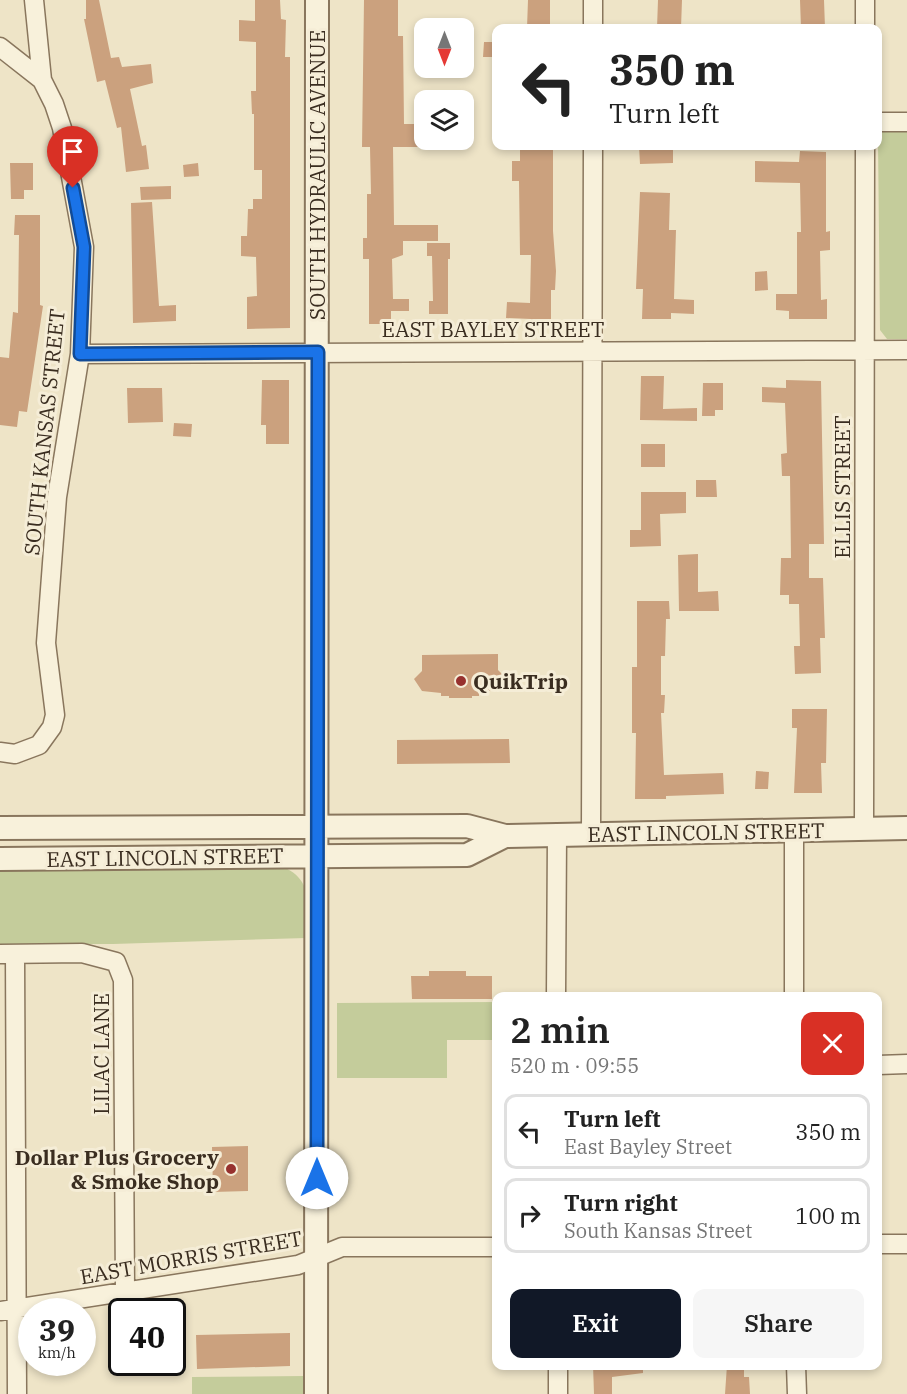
<!DOCTYPE html>
<meta charset="utf-8">
<style>
body{margin:0;font-family:"IBM Plex Serif",serif;background:#f6f6f6;color:#222;height:100vh;display:flex;flex-direction:column;font-size:22px;white-space:nowrap}
*{box-sizing:border-box;margin:0}
p{font-size:20px;color:#767676}
.icon{flex:none;width:33px;height:33px;fill:none;stroke:currentColor;stroke-width:2;stroke-linecap:round;stroke-linejoin:round}
.map{position:relative;flex:1;overflow:hidden}
.panel{position:absolute;left:492px;top:992px;width:390px;height:378px;display:flex;flex-direction:column;background:#fff;border-radius:12px;box-shadow:0 3px 9px #0003}
.panel>*{flex:none}
.hud{position:absolute;left:492px;top:24px;width:390px;height:126px;border-radius:12px;box-shadow:0 3px 9px #0003;background:#fff;color:#222;overflow:hidden}
.needle{width:39px;rotate:180deg}
.tools{position:absolute;left:414px;top:18px;display:grid;gap:12px}
.tools a{display:grid;place-items:center;width:60px;height:60px;border-radius:12px;background:#fff;box-shadow:0 3px 9px #0003;font-size:30px}
.speed{position:absolute;left:18px;top:1298px;display:flex;gap:12px;font-size:30px;font-weight:700;text-align:center}
.speed>*{display:grid;place-content:center;width:78px;height:78px;border-radius:50%;background:#fff;box-shadow:0 3px 9px #0003;line-height:1}
.speed small{font-size:15px;font-weight:400}
.speed .limit{border:3px solid #111;border-radius:9px;background:#fff;color:#111}
.pin{position:absolute;display:grid;place-items:center;width:51px;height:51px;color:#fff;margin:-62px -26px;border-radius:50% 50% 50% 0;rotate:-45deg;box-shadow:0 0 6px #0007}
.pin .icon{rotate:45deg}
.me{position:absolute;width:66px;margin:-33px;rotate:0deg;stroke-linejoin:round;filter:drop-shadow(0 0 4px #0008)}
.turn{display:flex;align-items:center;gap:21px;height:126px;padding:0 18px;font-size:27px}
.turn .icon{width:78px;height:78px;stroke-width:2.5}
.turn b{display:block;font-size:42px;line-height:51px}
.round{display:grid;place-items:center;flex:none;width:63px;height:63px;border-radius:12px;background:#f6f6f6}
.head{display:flex;align-items:center;justify-content:space-between;height:102px;padding:0 18px}
h1{font-size:36px;font-weight:600;line-height:45px}
.button{display:flex;gap:12px;margin-top:auto;padding:12px 18px}
.button a{flex:1;height:69px;border-radius:12px;background:#111827;color:#fff;font-size:24px;font-weight:600;line-height:69px;text-align:center}
.button a+a{background:#f6f6f6;color:#222}
ul{padding:0;list-style:none}
li{display:flex;align-items:center;gap:18px;height:75px;margin:0 12px 9px;padding:0 6px;border:3px solid #e0e0e0;border-radius:12px}
li div{flex:1}
li b{display:block;font-size:22px}
li em{font-style:normal}
.map>svg:first-child{display:block}
.green{fill:#c4cc9b}
.building{fill:#cba17e}
.lines{fill:none;stroke-linecap:round;stroke-linejoin:round}
.minor-casing{stroke:#89765d;stroke-width:21}
.tertiary-casing{stroke:#89765d;stroke-width:26}
.minor{stroke:#f8f1db;stroke-width:18}
.tertiary{stroke:#f8f1db;stroke-width:22}
.route-casing{stroke:#114b97;stroke-width:15}
.route{stroke:#1a73e8;stroke-width:10}
.poi-dot{fill:#97312e;stroke:#f5edd7;stroke-width:2}
.labels{text-anchor:middle;dominant-baseline:central;stroke-width:6;stroke-linejoin:round;paint-order:stroke}
.street-label{font-size:21px;fill:#3a2d20;stroke:#f5edd7}
.poi-label{font-size:21px;font-weight:bold;fill:#3a2d20;stroke:#f5edd7;text-anchor:start}
</style>
<div class="map">
<svg width="907" height="1394" viewBox="0 0 907 1394">
<rect width="100%" height="100%" fill="#eee4c7"/>
<!-- green -->
<path class="green" d="M 889,130 L 907,130 L 907,339 L 887,339 L 880,330 L 878,140 L 882,132 Z
M 278,865 C 316,878 307,906 306,938 L 113,944 L 0,944 L 0,869 Z
M 496,1002 L 496,1040 L 447,1040 L 447,1078 L 337,1078 L 337,1003 Z
M 305,1376 L 305,1394 L 192,1394 L 192,1377 Z"/>
<!-- building -->
<path class="building" d="M 86,0 L 99,0 L 111,58 L 119,57 L 122,67 L 151,64 L 153,83 L 130,89 L 142,146 L 146,145 L 149,169 L 126,172 L 121,127 L 117,128 L 105,80 L 97,82 L 84,19 L 86,19 Z
M 255,0 L 280,0 L 281,19 L 286,20 L 285,57 L 290,57 L 290,328 L 247,329 L 247,297 L 257,296 L 256,257 L 241,256 L 241,236 L 247,236 L 248,209 L 253,209 L 253,199 L 262,199 L 262,170 L 254,170 L 254,114 L 252,114 L 251,91 L 256,91 L 256,42 L 239,41 L 239,20 L 255,21 Z
M 364,0 L 398,0 L 398,36 L 403,36 L 404,124 L 419,124 L 419,147 L 393,147 L 394,225 L 438,225 L 438,241 L 403,241 L 403,255 L 392,259 L 393,299 L 409,299 L 409,311 L 391,311 L 391,324 L 369,324 L 369,259 L 363,259 L 363,238 L 367,238 L 367,194 L 371,194 L 370,147 L 362,147 Z
M 528,0 L 550,0 L 550,28 L 527,28 Z
M 658,0 L 682,0 L 681,28 L 657,28 Z
M 800,0 L 824,0 L 825,28 L 801,28 Z
M 484,42 L 496,42 L 496,57 L 483,57 Z
M 520,146 L 553,146 L 553,231 L 556,271 L 555,290 L 551,290 L 551,323 L 531,324 L 531,319 L 506,318 L 507,302 L 530,303 L 531,255 L 520,255 L 519,181 L 512,181 L 512,161 L 520,161 Z
M 639,146 L 673,146 L 673,163 L 640,164 Z
M 800,151 L 826,152 L 826,232 L 830,231 L 830,250 L 820,251 L 821,300 L 827,299 L 827,319 L 789,319 L 789,311 L 776,310 L 776,294 L 797,294 L 797,232 L 801,232 L 800,183 L 755,182 L 755,161 L 799,162 Z
M 10,163 L 33,163 L 33,190 L 24,190 L 24,199 L 11,199 Z
M 198,163 L 199,176 L 184,177 L 183,165 Z
M 171,186 L 171,199 L 141,200 L 140,187 Z
M 640,192 L 670,193 L 669,230 L 676,230 L 674,299 L 694,300 L 694,314 L 671,313 L 671,319 L 642,319 L 643,289 L 636,289 Z
M 152,202 L 159,306 L 176,305 L 176,321 L 133,323 L 131,203 Z
M 15,215 L 40,215 L 40,305 L 43,306 L 27,412 L 19,411 L 17,427 L 0,425 L 0,357 L 9,358 L 13,312 L 18,313 L 19,235 L 14,235 Z
M 427,243 L 450,243 L 450,259 L 448,259 L 448,314 L 429,314 L 429,301 L 433,301 L 432,256 L 427,256 Z
M 767,271 L 768,290 L 755,291 L 755,272 Z
M 641,376 L 664,376 L 663,409 L 697,408 L 697,421 L 640,420 Z
M 262,380 L 289,380 L 289,444 L 266,444 L 266,425 L 261,425 Z
M 786,380 L 821,381 L 824,544 L 809,544 L 809,578 L 823,578 L 825,638 L 820,638 L 821,673 L 795,674 L 794,646 L 800,646 L 799,604 L 789,604 L 789,595 L 780,595 L 781,558 L 791,558 L 790,476 L 782,476 L 781,454 L 787,453 L 785,403 L 762,402 L 762,387 L 786,388 Z
M 703,383 L 723,383 L 723,410 L 715,410 L 715,416 L 702,416 Z
M 127,388 L 162,388 L 163,422 L 128,423 Z
M 174,423 L 192,424 L 191,437 L 173,436 Z
M 641,444 L 665,444 L 665,467 L 641,467 Z
M 696,480 L 716,480 L 717,497 L 696,497 Z
M 641,492 L 686,492 L 686,513 L 660,514 L 661,546 L 630,547 L 630,530 L 641,530 Z
M 698,554 L 698,592 L 718,591 L 719,611 L 679,611 L 678,555 Z
M 637,601 L 669,601 L 670,619 L 666,619 L 665,656 L 661,656 L 661,695 L 665,695 L 664,713 L 661,713 L 664,775 L 723,773 L 724,794 L 666,796 L 666,799 L 635,799 L 636,733 L 632,733 L 632,667 L 637,667 Z
M 498,654 L 498,670 L 506,678 L 498,686 L 498,690 L 479,692 L 479,696 L 472,696 L 472,698 L 449,698 L 449,696 L 441,696 L 441,693 L 422,691 L 414,679 L 422,671 L 422,655 Z
M 792,709 L 827,709 L 826,763 L 821,763 L 822,793 L 794,793 L 797,728 L 792,728 Z
M 509,739 L 510,763 L 397,764 L 397,740 Z
M 756,771 L 769,772 L 768,789 L 755,789 Z
M 429,971 L 466,971 L 466,976 L 492,976 L 492,999 L 412,999 L 411,976 L 429,976 Z
M 248,1146 L 248,1191 L 213,1192 L 212,1147 Z
M 290,1333 L 290,1366 L 197,1369 L 196,1335 Z
M 593,1365 L 643,1365 L 643,1373 L 612,1377 L 612,1394 L 594,1394 Z
M 727,1365 L 744,1365 L 744,1377 L 749,1377 L 750,1394 L 725,1394 Z"/>
<g class="lines">
<defs>
<path id="minor" d="M 34,0 L 42,80
M 593,28 L 593,0
M 865,28 L 865,0
M 0,47 L 42,80 L 54,104 L 62,128 L 84,247 L 80,354 L 57,497 L 46,643 L 55,715 L 52,727 L 39,745 L 15,754 L 0,752
M 878,122 L 907,122
M 80,354 L 907,350
M 864,829 L 865,146
M 591,834 L 593,146
M 0,954 L 82,953 L 116,962 L 123,980 L 125,1292
M 15,954 L 17,1394
M 556,996 L 557,835
M 794,996 L 794,829
M 878,1065 L 907,1064
M 878,1244 L 907,1244
M 0,1311 L 298,1265 L 342,1247 L 496,1247
M 558,1365 L 558,1394
M 796,1365 L 797,1394"/>
<path id="tertiary" d="M 0,828 L 467,826 L 505,836 L 907,828
M 0,859 L 467,855 L 505,836
M 316,1394 L 317,0"/>
</defs>
<!-- minor casing -->
<use href="#minor" class="minor-casing"/>
<!-- tertiary casing -->
<use href="#tertiary" class="tertiary-casing"/>
<!-- minor -->
<use href="#minor" class="minor"/>
<!-- tertiary -->
<use href="#tertiary" class="tertiary"/>
</g>
<g class="lines">
<defs>
<path id="route" d="M 73,188 L 84,247 L 80,354 L 318,352 L 317,1178"/>
</defs>
<!-- route casing -->
<use href="#route" class="route-casing"/>
<!-- route -->
<use href="#route" class="route"/>
</g>
<!-- markers -->
<g class="poi-dot">
<circle cx="461" cy="681" r="6"/>
<circle cx="231" cy="1169" r="6"/>
</g>
<g class="labels">
<!-- street labels -->
<g class="street-label">
<text transform="translate(317 175) rotate(-90)">SOUTH HYDRAULIC AVENUE</text>
<text x="493" y="329">EAST BAYLEY STREET</text>
<text transform="translate(44 432) rotate(-84)">SOUTH KANSAS STREET</text>
<text transform="translate(842 487) rotate(-90)">ELLIS STREET</text>
<text transform="translate(706 832) rotate(-1)">EAST LINCOLN STREET</text>
<text transform="translate(165 857) rotate(-1)">EAST LINCOLN STREET</text>
<text transform="translate(101 1054) rotate(-90)">LILAC LANE</text>
<text transform="translate(191 1257) rotate(-10)">EAST MORRIS STREET</text>
</g>
<!-- poi labels -->
<g class="poi-label">
<text x="473" y="681">QuikTrip</text>
<text x="219" y="1157" text-anchor="end">Dollar Plus Grocery<tspan x="219" dy="24">&amp; Smoke Shop</tspan></text>
</g>
</g>
</svg>
<div class="tools">
<a><svg class="needle" viewBox="-14 -14 28 28"><path d="M0-13l5 13h-10z" fill="#e53935"/><path d="M0 13l5-13h-10z" fill="#767676"/></svg></a>
<a><svg class="icon" aria-label="layers" viewBox="0 0 24 24"><path d="M12 4l9 5-9 5-9-5zM3 14l9 5 9-5"/></svg></a>
</div>
<div class="speed"><div>39<small>km/h</small></div><div class="limit">40</div></div>
<div class="pin" style="left:73px;top:188px;background:#d93025"><svg class="icon" aria-label="arrive" viewBox="0 0 24 24"><path d="M6 21V4h12l-3 4 3 4H6"/></svg></div>
<svg class="me" style="left:317px;top:1178px" viewBox="-20 -20 40 40"><circle r="19" fill="#fff"/><path d="M0-13L10 11 0 6-10 11z" fill="#1a73e8"/></svg>
<div class="hud">
<div class="turn"><svg class="icon" aria-label="left" viewBox="0 0 24 24"><path d="M17 20v-9H6M10 6l-5 5 5 5"/></svg><div><b>350 m</b>Turn left</div></div>
</div>
<section class="panel">
<div class="head"><div><h1>2 min</h1><p>520 m · 09:55</p></div><a class="round" style="background:#d93025;color:#fff"><svg class="icon" aria-label="close" viewBox="0 0 24 24"><path d="M6 6l12 12M18 6L6 18"/></svg></a></div>
<ul>
<li><svg class="icon" aria-label="left" viewBox="0 0 24 24"><path d="M17 20v-9H6M10 6l-5 5 5 5"/></svg><div><b>Turn left</b><p>East Bayley Street</p></div><em>350 m</em></li>
<li><svg class="icon" aria-label="right" viewBox="0 0 24 24"><path d="M7 20v-9h11M14 6l5 5-5 5"/></svg><div><b>Turn right</b><p>South Kansas Street</p></div><em>100 m</em></li>
</ul>
<div class="button"><a>Exit</a><a>Share</a></div>
</section>
</div>
